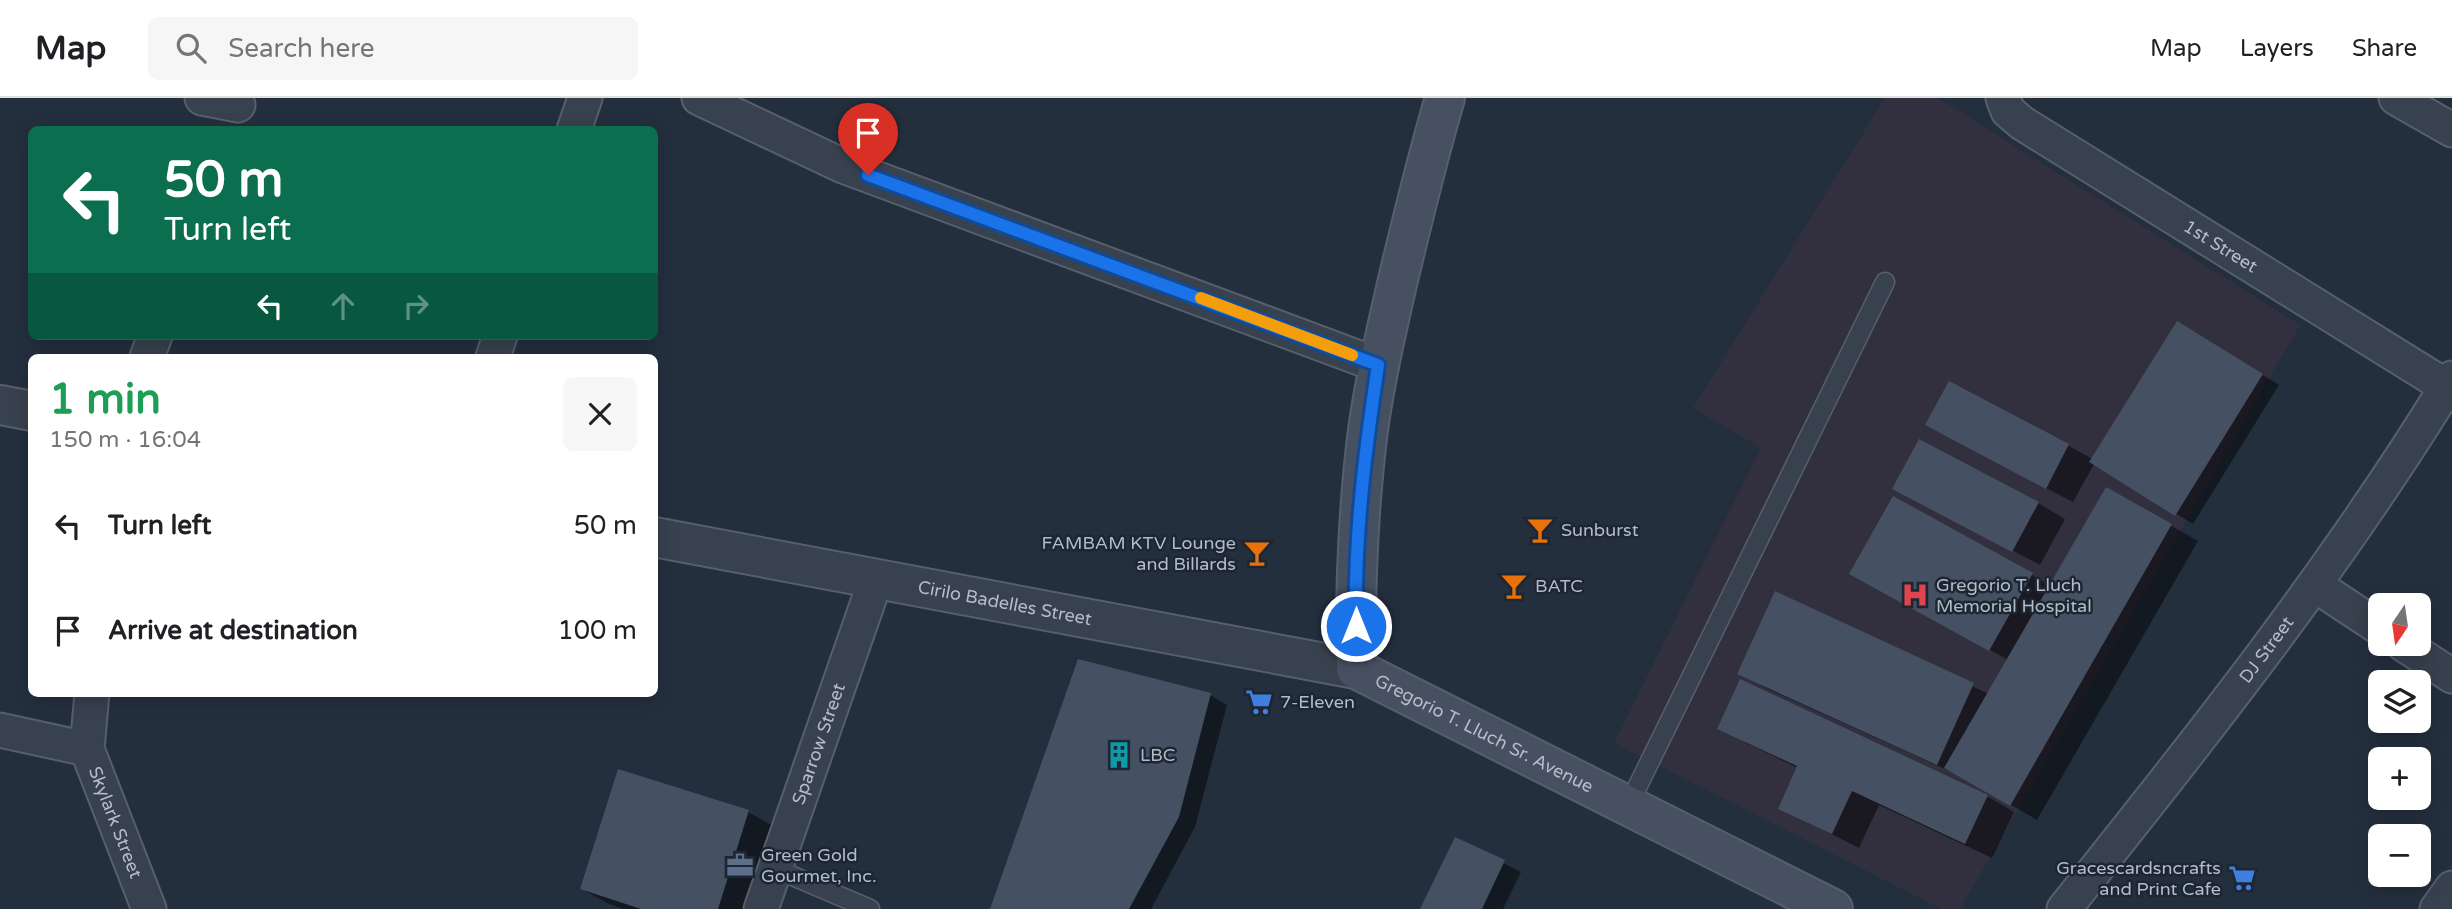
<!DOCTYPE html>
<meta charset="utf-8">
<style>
body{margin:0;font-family:"Varela Round",sans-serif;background:#f6f6f6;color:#202124;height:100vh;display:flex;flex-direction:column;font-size:26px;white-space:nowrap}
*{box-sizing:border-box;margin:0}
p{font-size:23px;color:#757577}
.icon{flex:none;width:38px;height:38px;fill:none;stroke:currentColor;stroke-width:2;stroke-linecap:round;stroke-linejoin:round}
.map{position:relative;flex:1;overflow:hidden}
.details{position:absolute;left:28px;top:256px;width:630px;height:343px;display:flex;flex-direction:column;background:#fff;border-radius:10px;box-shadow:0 4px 18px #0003}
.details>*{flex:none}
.banner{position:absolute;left:28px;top:28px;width:630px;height:214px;border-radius:10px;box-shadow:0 4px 18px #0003;background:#0b6e4f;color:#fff;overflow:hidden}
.needle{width:46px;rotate:193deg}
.fabs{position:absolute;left:2368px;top:495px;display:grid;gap:14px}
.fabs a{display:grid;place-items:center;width:63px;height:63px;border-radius:10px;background:#fff;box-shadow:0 4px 18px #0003;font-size:35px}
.pin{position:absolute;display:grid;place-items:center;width:60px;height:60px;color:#fff;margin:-72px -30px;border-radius:50% 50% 50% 0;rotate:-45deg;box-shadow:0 0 7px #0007}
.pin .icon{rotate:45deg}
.me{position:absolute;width:77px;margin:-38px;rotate:0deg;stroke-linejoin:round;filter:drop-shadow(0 0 5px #0008)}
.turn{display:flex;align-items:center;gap:24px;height:147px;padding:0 21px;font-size:32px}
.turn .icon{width:91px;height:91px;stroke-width:2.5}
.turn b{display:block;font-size:49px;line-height:60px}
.lanes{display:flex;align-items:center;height:66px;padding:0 21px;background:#0003;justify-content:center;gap:35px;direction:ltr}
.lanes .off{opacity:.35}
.round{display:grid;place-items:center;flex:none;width:74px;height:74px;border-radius:10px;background:#f6f6f6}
.overview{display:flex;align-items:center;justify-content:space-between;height:119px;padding:0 21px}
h1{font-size:42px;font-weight:700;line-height:52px;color:#1e9e55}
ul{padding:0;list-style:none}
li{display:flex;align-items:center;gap:21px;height:105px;padding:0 21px}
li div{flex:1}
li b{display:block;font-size:26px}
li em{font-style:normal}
header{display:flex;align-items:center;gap:42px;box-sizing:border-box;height:98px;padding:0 35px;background:#fff;border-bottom:2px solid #e0e0e0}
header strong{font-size:33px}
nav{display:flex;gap:38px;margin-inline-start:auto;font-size:24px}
.search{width:490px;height:63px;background:#f6f6f6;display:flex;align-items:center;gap:18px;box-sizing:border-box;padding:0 24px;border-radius:10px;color:#757577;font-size:26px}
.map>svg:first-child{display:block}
.medical{fill:#32303f}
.shadow{fill:#0007}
.building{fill:#455162}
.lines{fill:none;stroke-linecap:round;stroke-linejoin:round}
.service-casing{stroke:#565f6c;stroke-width:21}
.minor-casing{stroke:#565f6c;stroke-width:37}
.tertiary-casing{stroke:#565f6c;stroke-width:42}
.secondary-casing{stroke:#565f6c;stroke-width:42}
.service{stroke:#38414e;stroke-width:18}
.minor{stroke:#38414e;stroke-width:33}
.tertiary{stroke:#38414e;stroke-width:38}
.secondary{stroke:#465061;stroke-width:38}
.route-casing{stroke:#114b97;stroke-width:18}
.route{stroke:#1a73e8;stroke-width:12}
.slow{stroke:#f59e0b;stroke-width:12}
.labels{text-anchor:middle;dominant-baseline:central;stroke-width:5;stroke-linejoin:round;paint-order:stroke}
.street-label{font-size:18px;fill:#b4bcc9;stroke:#1d2633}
.poi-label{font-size:18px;fill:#b4bcc9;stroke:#1d2633;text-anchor:start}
</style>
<header>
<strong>Map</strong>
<div class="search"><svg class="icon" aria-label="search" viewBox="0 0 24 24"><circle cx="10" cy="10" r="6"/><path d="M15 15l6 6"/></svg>Search here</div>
<nav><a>Map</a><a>Layers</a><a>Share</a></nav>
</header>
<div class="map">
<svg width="2452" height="811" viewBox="0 0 2452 811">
<rect width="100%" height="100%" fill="#242f3e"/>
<!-- medical -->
<path class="medical" d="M 1885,0 L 1938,0 L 2300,227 L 1960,811 L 1942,811 L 1614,645 L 1761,350 L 1693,310 Z"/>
<!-- shadow -->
<path class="shadow" d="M 2195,235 L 2279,287 L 2193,426 L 2094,366 L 2073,404 L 1954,342 L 1950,285 L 2093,361 Z
M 2107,391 L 2198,443 L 2037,722 L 1965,680 L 1766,590 L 1740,575 L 1776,496 L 1989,596 L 2008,562 L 1878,490 L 2032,477 L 2051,488 Z
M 1921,405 L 2038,405 L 2065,421 L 2040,467 Z
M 1741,583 L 1987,698 L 2014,714 L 1992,760 L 1879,707 L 1859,750 L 1780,710 L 1798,670 L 1746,645 L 1719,630 Z
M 1210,597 L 1227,607 L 1195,729 L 1151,811 L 995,811 Z
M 748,714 L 775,729 L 749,811 L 624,811 L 609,806 L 582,791 Z
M 1456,741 L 1521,774 L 1503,811 L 1422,811 Z"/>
<!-- building -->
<path class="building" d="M 2177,223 L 2263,276 L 2175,418 L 2089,364 Z
M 1949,283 L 2069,346 L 2046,391 L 1925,327 Z
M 1919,341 L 2039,404 L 2012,454 L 1892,391 Z
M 2106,389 L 2172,426 L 2010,708 L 1944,670 Z
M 1893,398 L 2033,475 L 1989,553 L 1849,476 Z
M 1775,493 L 1974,585 L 1937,667 L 1737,576 Z
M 1078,561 L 1211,595 L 1179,719 L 1129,811 L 990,811 Z
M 1740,581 L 1988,697 L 1965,746 L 1852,693 L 1832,736 L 1778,711 L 1797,668 L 1717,631 Z
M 618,671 L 749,712 L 718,811 L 641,811 L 580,791 Z
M 1455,739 L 1505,762 L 1482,811 L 1420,811 Z"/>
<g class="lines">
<defs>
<path id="service" d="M 1628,708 L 1885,184
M 774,770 L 870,811"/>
<g id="minor">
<path d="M 202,0 L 238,7"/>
<path d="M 699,0 L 843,68 L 1378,267"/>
<path id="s1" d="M 2003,0 L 2008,13 L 2022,25 L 2447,289"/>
<path d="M 2396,0 L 2452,32"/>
<path d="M 574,32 L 585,0"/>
<path d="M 147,259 L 155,238"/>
<path d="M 493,259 L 500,238"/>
<path d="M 2315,487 L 2380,530"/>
<path d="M 2403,546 L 2452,578"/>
<path id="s2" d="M 92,595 L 87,651 L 149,811"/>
<path d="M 0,632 L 87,651"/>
<path id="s3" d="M 761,811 L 876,481"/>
<path id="s4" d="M 2064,811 C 2201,640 2338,467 2452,280"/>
<path d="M 2437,811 L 2452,790"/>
</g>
<g id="tertiary">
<path d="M 0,307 L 32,313"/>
<path id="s5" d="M 654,439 L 1356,571"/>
</g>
<g id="secondary">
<path id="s6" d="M 1445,0 C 1427,61 1412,123 1397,186 C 1386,234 1375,282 1368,332 C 1358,411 1355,490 1356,571 L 1833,811"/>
</g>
</defs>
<!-- service casing -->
<use href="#service" class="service-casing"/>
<!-- minor casing -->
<use href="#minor" class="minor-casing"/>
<!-- tertiary casing -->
<use href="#tertiary" class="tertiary-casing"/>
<!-- secondary casing -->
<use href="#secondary" class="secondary-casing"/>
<!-- service -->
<use href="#service" class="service"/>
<!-- minor -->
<use href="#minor" class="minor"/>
<!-- tertiary -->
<use href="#tertiary" class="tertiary"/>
<!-- secondary -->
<use href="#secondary" class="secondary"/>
</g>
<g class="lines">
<defs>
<path id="route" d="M 868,77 L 1378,267 C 1365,353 1354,440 1356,528"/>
</defs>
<!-- route casing -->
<use href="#route" class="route-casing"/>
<!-- route -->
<use href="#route" class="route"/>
<!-- slow -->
<path class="slow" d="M 1201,200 L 1352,257"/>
</g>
<!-- icons -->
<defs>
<symbol id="bar-bare" viewBox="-9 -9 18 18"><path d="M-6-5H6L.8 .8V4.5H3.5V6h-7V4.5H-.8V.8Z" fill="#e8710a" stroke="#1d2633" stroke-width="2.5" paint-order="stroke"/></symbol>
<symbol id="hospital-bare" viewBox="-9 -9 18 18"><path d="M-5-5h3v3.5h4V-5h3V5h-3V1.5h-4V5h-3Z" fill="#e0444e" stroke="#1d2633" stroke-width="2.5" paint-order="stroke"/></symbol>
<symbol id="supermarket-bare" viewBox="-9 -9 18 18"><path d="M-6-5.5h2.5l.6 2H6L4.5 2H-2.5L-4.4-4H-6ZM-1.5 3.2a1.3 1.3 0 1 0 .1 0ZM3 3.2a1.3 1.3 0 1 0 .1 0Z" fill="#3f7fe0" stroke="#1d2633" stroke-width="2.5" paint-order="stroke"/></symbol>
<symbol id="building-bare" viewBox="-9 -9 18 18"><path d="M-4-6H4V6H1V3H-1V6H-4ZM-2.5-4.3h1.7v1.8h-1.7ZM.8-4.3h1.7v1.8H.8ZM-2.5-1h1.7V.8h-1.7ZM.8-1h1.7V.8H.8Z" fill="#0f9aa8" stroke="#1d2633" stroke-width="2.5" paint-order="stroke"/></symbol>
<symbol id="office-bare" viewBox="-9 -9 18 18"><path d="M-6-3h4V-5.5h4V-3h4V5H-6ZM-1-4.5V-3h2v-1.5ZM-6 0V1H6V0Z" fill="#5c6f8a" stroke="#1d2633" stroke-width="2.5" paint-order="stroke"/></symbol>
</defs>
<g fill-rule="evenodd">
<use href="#bar-bare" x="1521" y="413" width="38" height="38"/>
<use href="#bar-bare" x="1238" y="436" width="38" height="38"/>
<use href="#bar-bare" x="1495" y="469" width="38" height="38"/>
<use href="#hospital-bare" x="1896" y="478" width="38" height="38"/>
<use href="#supermarket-bare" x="1240" y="585" width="38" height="38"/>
<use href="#building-bare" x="1100" y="638" width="38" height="38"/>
<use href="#office-bare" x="721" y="748" width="38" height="38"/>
<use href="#supermarket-bare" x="2223" y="761" width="38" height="38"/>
</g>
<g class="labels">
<!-- street labels -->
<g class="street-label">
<text stroke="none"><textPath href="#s1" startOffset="266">1st Street</textPath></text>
<text stroke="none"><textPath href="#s5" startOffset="357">Cirilo Badelles Street</textPath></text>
<text stroke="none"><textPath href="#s4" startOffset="329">DJ Street</textPath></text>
<text stroke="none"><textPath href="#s6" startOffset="724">Gregorio T. Lluch Sr. Avenue</textPath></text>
<text stroke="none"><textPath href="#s3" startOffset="175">Sparrow Street</textPath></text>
<text stroke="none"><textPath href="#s2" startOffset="135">Skylark Street</textPath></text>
</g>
<!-- poi labels -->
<g class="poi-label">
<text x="1561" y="432">Sunburst</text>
<text x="1236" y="445" text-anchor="end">FAMBAM KTV Lounge<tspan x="1236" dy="21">and Billards</tspan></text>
<text x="1936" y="487">Gregorio T. Lluch<tspan x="1936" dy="21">Memorial Hospital</tspan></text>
<text x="1535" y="488">BATC</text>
<text x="1280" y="604">7-Eleven</text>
<text x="1140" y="657">LBC</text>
<text x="761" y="757">Green Gold<tspan x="761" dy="21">Gourmet, Inc.</tspan></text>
<text x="2221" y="770" text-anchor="end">Gracescardsncrafts<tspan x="2221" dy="21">and Print Cafe</tspan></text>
</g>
</g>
</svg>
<div class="fabs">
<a><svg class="needle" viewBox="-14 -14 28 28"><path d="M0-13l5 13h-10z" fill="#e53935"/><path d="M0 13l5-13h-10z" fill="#757577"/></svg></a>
<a><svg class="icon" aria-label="layers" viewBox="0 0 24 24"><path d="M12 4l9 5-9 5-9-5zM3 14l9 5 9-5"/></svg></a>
<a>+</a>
<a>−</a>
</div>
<div class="pin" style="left:868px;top:77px;background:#d93025"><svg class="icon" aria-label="arrive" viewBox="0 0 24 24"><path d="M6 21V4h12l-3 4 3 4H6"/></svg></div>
<svg class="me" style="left:1356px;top:528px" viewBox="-20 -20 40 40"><circle r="17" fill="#1a73e8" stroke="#fff" stroke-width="3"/><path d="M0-11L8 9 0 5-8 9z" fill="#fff"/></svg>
<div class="banner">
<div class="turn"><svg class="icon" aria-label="left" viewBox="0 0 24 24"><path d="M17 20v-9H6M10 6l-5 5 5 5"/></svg><div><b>50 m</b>Turn left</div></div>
<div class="lanes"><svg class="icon" aria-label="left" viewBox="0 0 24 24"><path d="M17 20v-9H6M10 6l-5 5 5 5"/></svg><svg class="icon off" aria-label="ahead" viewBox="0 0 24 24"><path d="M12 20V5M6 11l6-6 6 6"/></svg><svg class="icon off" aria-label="right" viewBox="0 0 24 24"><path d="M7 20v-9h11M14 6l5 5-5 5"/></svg></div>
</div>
<section class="details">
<div class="overview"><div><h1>1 min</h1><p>150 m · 16:04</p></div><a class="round"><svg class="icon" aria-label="close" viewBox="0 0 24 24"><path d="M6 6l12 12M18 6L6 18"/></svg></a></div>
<ul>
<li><svg class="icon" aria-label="left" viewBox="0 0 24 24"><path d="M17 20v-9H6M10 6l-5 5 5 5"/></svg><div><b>Turn left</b></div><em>50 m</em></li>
<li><svg class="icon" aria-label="arrive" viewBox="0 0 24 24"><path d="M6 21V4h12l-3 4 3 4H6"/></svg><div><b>Arrive at destination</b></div><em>100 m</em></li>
</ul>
</section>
</div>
